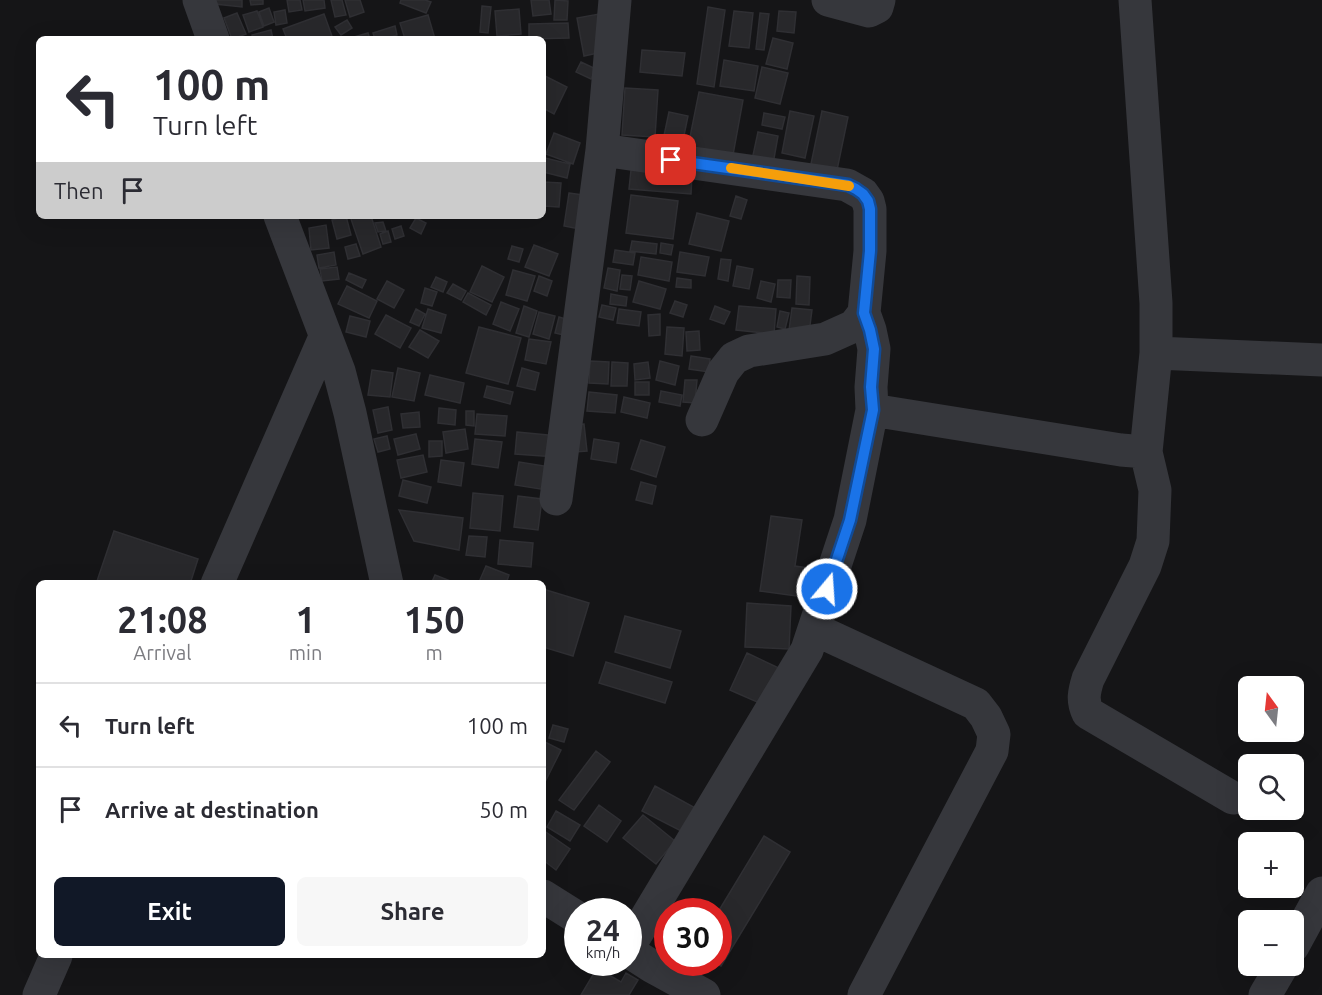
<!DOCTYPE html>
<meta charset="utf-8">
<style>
body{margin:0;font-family:Ubuntu,sans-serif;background:#f7f7f7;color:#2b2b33;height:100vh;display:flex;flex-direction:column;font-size:22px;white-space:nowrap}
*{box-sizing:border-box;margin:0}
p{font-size:20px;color:#7c7c81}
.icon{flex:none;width:33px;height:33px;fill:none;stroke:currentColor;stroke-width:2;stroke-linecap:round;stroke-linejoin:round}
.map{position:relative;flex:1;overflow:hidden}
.details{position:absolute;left:36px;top:580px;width:510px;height:378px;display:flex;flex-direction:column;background:#fff;border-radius:9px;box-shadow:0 6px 24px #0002}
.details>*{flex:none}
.top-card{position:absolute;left:36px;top:36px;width:510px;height:183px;border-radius:9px;box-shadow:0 6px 24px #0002;background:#fff;color:#2b2b33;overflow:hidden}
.needle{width:39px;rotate:345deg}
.controls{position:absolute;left:1238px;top:676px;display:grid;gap:12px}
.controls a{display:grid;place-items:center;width:66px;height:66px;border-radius:9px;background:#fff;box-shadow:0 6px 24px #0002;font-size:30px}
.speed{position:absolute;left:564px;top:898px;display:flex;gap:12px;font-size:30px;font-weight:700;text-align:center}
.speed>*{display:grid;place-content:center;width:78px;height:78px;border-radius:50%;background:#fff;box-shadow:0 6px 24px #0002;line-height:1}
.speed small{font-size:15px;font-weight:400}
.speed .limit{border:9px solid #d22;background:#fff;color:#111}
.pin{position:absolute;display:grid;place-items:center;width:51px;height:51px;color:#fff;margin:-26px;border-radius:12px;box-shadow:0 3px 9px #0006}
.me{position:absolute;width:66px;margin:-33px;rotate:18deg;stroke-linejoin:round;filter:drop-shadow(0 0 4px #0008)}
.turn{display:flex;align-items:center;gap:21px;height:126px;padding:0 18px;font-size:27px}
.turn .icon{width:78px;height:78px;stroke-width:2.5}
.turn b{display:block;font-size:42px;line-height:51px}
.then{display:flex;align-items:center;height:57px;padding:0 18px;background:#0003;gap:12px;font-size:22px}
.eta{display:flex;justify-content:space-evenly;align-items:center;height:102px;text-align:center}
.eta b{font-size:36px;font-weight:700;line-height:42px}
.action{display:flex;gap:12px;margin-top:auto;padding:12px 18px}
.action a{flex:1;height:69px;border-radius:9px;background:#111827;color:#fff;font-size:24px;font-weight:700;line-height:69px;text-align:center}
.action a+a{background:#f7f7f7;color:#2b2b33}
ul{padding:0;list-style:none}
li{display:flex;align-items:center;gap:18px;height:84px;padding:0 18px;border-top:2px solid #e1e1e2}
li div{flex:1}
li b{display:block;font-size:22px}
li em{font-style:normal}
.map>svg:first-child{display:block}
.building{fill:#28282b;stroke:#2f2f33;stroke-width:1.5}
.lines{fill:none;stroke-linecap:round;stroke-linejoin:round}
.minor{stroke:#36373c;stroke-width:33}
.route-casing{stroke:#114b97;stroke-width:15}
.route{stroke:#1a73e8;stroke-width:10}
.slow{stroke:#f59e0b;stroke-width:10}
</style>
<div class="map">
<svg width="1322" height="995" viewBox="0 0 1322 995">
<rect width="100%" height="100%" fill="#151517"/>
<!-- building -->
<path class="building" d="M 216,0 L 242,0 L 242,7 L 215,4 Z
M 250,0 L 263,0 L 263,4 L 251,5 Z
M 287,0 L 300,0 L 302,10 L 289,12 Z
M 303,0 L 324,0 L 325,8 L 305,11 Z
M 331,0 L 342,0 L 346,15 L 335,17 Z
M 345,0 L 360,0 L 364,12 L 350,17 Z
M 401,0 L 425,0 L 431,2 L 426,13 L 400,3 Z
M 531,0 L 549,0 L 551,14 L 533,16 Z
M 555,0 L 568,1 L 567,20 L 554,20 Z
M 482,6 L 491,7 L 488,33 L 480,32 Z
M 708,7 L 725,10 L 714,87 L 697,84 Z
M 269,8 L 274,22 L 264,26 L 259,12 Z
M 519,9 L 521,34 L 497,36 L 495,11 Z
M 285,10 L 287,23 L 276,25 L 274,12 Z
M 257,11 L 263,27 L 249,32 L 243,15 Z
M 734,11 L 753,13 L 749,48 L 729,46 Z
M 779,11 L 796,12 L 794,33 L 777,31 Z
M 237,13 L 246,34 L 232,39 L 224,18 Z
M 760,13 L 769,14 L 764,50 L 756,49 Z
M 324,14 L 333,39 L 287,39 L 283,29 Z
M 599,14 L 607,51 L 584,56 L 577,18 Z
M 428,15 L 435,39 L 405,39 L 400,23 Z
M 347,20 L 352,28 L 341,35 L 335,27 Z
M 568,23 L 569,38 L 529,39 L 529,24 Z
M 395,26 L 397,35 L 384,39 L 375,39 L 373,33 Z
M 271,30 L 273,39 L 253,39 L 252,35 Z
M 368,33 L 370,39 L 347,39 Z
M 773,38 L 793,43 L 787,69 L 766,64 Z
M 642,50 L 685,53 L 682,76 L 640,72 Z
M 724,60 L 758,66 L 754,91 L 720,86 Z
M 581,62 L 596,69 L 591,79 L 576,72 Z
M 762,67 L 788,73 L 780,104 L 755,98 Z
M 543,75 L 567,87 L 554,114 L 543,108 Z
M 625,88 L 658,90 L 655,137 L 622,135 Z
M 699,92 L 743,100 L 733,155 L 688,147 Z
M 790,111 L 814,116 L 805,158 L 782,153 Z
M 822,111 L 848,117 L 837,170 L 811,164 Z
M 669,112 L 688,116 L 681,150 L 662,145 Z
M 764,113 L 785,117 L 782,129 L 762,125 Z
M 758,132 L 778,136 L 773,164 L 752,160 Z
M 554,133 L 580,143 L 573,164 L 546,154 Z
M 545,158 L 570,164 L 567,178 L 543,172 Z
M 631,170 L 692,174 L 691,194 L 629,189 Z
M 543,182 L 561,183 L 559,207 L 543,206 Z
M 569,193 L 590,196 L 585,230 L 564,226 Z
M 631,195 L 678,201 L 673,239 L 626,233 Z
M 736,196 L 747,200 L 741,219 L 730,216 Z
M 697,213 L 729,221 L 721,251 L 689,244 Z
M 346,216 L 351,235 L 337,239 L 332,220 Z
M 350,216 L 371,216 L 381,247 L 363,254 Z
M 416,218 L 426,223 L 421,234 L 410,228 Z
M 383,222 L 386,231 L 378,232 L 375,223 Z
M 326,225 L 329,248 L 311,250 L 309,228 Z
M 401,226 L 404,236 L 395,239 L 392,229 Z
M 388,231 L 391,242 L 383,244 L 380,234 Z
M 632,241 L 657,244 L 656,254 L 630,251 Z
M 661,243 L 673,245 L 671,255 L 660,253 Z
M 356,244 L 360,256 L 348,259 L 345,247 Z
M 534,245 L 558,254 L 549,276 L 525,267 Z
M 512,246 L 523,249 L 519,262 L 508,259 Z
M 615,250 L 635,253 L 633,265 L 613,262 Z
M 334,252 L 336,265 L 319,268 L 317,255 Z
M 680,252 L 709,257 L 705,276 L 677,272 Z
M 641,257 L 672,262 L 669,281 L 638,275 Z
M 721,259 L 731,260 L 728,281 L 718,279 Z
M 482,266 L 504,277 L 492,302 L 470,292 Z
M 737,266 L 753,269 L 749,289 L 733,286 Z
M 337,267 L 339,279 L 322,281 L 320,269 Z
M 608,268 L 620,270 L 617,291 L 604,288 Z
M 513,270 L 535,276 L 527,301 L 506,295 Z
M 349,273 L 366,280 L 362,288 L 346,280 Z
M 622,275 L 632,276 L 630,290 L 620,289 Z
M 539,276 L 552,281 L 547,296 L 534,291 Z
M 797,276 L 810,277 L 809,305 L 796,304 Z
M 436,277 L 447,282 L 443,292 L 431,287 Z
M 677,278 L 691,280 L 691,288 L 676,287 Z
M 778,280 L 791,280 L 790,298 L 777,297 Z
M 387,281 L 404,290 L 394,308 L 377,299 Z
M 639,281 L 666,289 L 660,309 L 633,302 Z
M 761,281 L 775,284 L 771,302 L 757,298 Z
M 453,284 L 466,291 L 461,300 L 447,293 Z
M 347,286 L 377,301 L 369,318 L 338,304 Z
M 425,288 L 437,292 L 432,306 L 421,303 Z
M 468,293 L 491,305 L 486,315 L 463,302 Z
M 611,294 L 627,297 L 626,306 L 610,304 Z
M 675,301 L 687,305 L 683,317 L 670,313 Z
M 501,302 L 519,309 L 510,331 L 493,324 Z
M 602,305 L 616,308 L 613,320 L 599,317 Z
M 524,306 L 537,311 L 529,337 L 516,333 Z
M 715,306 L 730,312 L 724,324 L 710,319 Z
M 739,306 L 776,309 L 774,334 L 736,330 Z
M 792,308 L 812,310 L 809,333 L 789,330 Z
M 416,309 L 425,314 L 419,326 L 410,322 Z
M 428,309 L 446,315 L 441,333 L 422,328 Z
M 619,309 L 641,312 L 639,326 L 617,323 Z
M 780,311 L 789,313 L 785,329 L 777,327 Z
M 539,312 L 555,316 L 549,339 L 533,334 Z
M 660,314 L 660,335 L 649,336 L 648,315 Z
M 386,315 L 411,328 L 400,348 L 375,334 Z
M 350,316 L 370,321 L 366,337 L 346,332 Z
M 559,317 L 576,322 L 572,337 L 555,333 Z
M 479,327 L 521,338 L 508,384 L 466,373 Z
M 667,327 L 684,328 L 682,356 L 665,354 Z
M 420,330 L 439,341 L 428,358 L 409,347 Z
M 699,331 L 700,350 L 687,351 L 686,332 Z
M 529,339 L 551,342 L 546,364 L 525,360 Z
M 691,356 L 710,359 L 709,372 L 689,369 Z
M 590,361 L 609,362 L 608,384 L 589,383 Z
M 660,361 L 679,366 L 675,385 L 656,380 Z
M 612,362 L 628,363 L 627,386 L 611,386 Z
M 648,362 L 650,378 L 635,380 L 634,364 Z
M 398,368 L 420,373 L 414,401 L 392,397 Z
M 522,368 L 539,373 L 535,390 L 517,386 Z
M 372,370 L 393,373 L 390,397 L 368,395 Z
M 430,375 L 464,383 L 460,403 L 425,395 Z
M 685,380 L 697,380 L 695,403 L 683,402 Z
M 635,382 L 649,382 L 649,395 L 635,395 Z
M 487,386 L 513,392 L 510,404 L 484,397 Z
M 661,391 L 682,395 L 680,406 L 659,402 Z
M 589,392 L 617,395 L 615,413 L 587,411 Z
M 624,397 L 650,403 L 647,418 L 621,412 Z
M 388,407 L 392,430 L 378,433 L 373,410 Z
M 439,408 L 456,410 L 455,425 L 438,423 Z
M 466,411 L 474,411 L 474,426 L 466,425 Z
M 419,412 L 420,427 L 403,428 L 401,414 Z
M 477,414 L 507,416 L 505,436 L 475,434 Z
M 584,424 L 587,451 L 575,452 L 572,425 Z
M 465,429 L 468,449 L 446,453 L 443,432 Z
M 517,432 L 558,436 L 556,457 L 515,454 Z
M 416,434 L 420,449 L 398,455 L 394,439 Z
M 387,436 L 390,449 L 378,452 L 374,439 Z
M 475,439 L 502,442 L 498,468 L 472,464 Z
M 594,439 L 619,443 L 616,463 L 591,459 Z
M 641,440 L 665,447 L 656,477 L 631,469 Z
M 429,441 L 442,441 L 442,456 L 429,457 Z
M 423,455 L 427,472 L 401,478 L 397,460 Z
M 441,460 L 464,463 L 461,486 L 438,482 Z
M 519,462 L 557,468 L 553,491 L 515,485 Z
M 403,480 L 431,487 L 427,503 L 399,496 Z
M 641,482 L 656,486 L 652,504 L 636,500 Z
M 473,493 L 503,496 L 500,531 L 470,528 Z
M 518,496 L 542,499 L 538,530 L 514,527 Z
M 399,510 L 463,518 L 459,550 L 414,541 Z
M 771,516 L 802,520 L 795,566 L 822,570 L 818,599 L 760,591 Z
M 114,531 L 198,559 L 190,584 L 96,584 Z
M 469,536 L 487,537 L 485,557 L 466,555 Z
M 500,540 L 533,543 L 531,567 L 498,564 Z
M 486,566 L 509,575 L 506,584 L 484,584 L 479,582 Z
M 435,575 L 458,584 L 431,584 Z
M 543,589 L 589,603 L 573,656 L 543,647 Z
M 747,603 L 791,606 L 789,649 L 745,647 Z
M 625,616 L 681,631 L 670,668 L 615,652 Z
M 747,653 L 781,669 L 764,705 L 730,690 Z
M 606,662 L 672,682 L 665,703 L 599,683 Z
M 553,725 L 568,729 L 564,742 L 549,738 Z
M 543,741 L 561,750 L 543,786 Z
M 596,751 L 610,762 L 574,810 L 559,800 Z
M 655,786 L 699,810 L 687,834 L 642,811 Z
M 599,805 L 621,821 L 607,842 L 584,826 Z
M 556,811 L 580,825 L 570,841 L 547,827 Z
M 643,815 L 675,841 L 656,864 L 623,838 Z
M 543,830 L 570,849 L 556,870 L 543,860 Z
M 764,836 L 790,852 L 721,966 L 715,963 L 718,963 L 718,912 Z
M 597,968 L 621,982 L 626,973 L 638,980 L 629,995 L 581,995 Z"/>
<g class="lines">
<!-- minor -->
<path class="minor" d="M 199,0 L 213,39
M 828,0 L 869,11 L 877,7 L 879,0
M 1135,0 L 1156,303 L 1156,353 L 1146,452 L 1155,490 L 1153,541 L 1145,566 L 1088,679 C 1084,692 1082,701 1088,713 L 1233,798
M 602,150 L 847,185 L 863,194 L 868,201 L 870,209 L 870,251 L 864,313 L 870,330 L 874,349 L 871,387 L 872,410 L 850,520 L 807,650 L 628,948
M 280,216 L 339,371 L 350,413 L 387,584
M 1156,353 L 1322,360
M 872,410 L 1121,450 L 1146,452
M 702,420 L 723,372 L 734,358 L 749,351 L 825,339 L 854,326 L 864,313
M 556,499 L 602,150 L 615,0
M 217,584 L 325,337
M 814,629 L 976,704 L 986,717 L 994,734 L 992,751 L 864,995
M 543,896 L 578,918
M 1293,946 L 1322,893
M 628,951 L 653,967 L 704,995
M 39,995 L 56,956
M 1265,995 L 1282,966"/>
</g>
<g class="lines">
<defs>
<path id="route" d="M 671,160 L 848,185 L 856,189 L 863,194 L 868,201 L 870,209 L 870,251 L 864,313 L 870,330 L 874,349 L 871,387 L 873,410 L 850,520 L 827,589"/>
</defs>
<!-- route casing -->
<use href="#route" class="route-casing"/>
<!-- route -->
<use href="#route" class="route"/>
<!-- slow -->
<path class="slow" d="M 731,168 L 849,186"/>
</g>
</svg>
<div class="controls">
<a><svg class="needle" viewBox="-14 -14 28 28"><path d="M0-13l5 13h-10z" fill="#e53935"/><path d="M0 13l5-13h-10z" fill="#7c7c81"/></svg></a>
<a><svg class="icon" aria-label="search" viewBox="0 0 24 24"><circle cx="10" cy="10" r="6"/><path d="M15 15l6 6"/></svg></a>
<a>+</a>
<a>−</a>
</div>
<div class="speed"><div>24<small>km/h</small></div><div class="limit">30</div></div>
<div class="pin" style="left:671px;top:160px;background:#d93025"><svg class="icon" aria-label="arrive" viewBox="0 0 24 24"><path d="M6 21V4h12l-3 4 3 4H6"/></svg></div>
<svg class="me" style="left:827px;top:589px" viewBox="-20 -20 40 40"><circle r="17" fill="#1a73e8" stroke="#fff" stroke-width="3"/><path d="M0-11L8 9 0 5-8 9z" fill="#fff"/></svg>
<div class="top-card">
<div class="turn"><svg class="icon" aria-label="left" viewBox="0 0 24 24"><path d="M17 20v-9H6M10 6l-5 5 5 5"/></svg><div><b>100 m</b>Turn left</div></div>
<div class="then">Then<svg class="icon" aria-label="arrive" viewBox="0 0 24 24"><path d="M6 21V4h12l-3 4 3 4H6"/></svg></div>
</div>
<section class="details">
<div class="eta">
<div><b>21:08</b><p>Arrival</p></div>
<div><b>1</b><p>min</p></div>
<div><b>150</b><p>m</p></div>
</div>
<ul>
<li><svg class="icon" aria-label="left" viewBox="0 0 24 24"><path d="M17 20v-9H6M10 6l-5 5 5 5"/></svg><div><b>Turn left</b></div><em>100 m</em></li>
<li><svg class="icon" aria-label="arrive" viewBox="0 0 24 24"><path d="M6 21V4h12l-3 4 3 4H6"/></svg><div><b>Arrive at destination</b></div><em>50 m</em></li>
</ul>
<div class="action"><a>Exit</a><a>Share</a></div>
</section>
</div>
